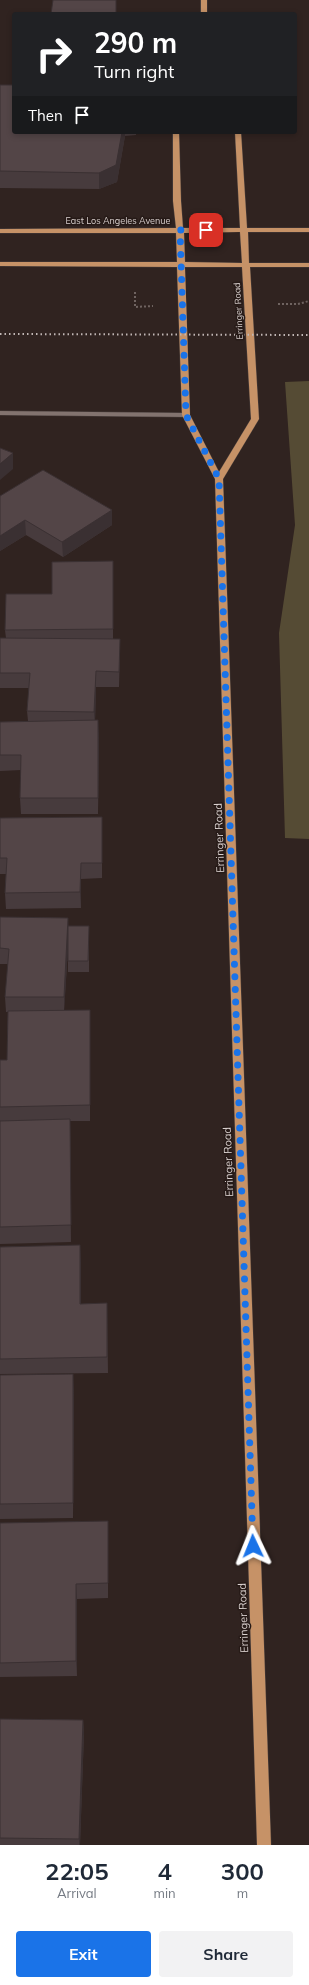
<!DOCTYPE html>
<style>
body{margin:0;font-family:Mulish,sans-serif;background:#f2f2f3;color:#1f2937;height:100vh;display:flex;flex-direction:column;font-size:15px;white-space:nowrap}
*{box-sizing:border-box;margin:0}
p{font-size:13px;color:#747a83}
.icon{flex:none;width:22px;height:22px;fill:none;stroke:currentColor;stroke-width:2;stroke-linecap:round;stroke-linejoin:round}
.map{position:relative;height:1845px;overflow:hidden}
.details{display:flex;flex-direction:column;background:#fff;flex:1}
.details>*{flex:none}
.hud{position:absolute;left:12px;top:12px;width:285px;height:122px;border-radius:4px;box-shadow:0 2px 6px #0003;background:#202124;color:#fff;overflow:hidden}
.pin{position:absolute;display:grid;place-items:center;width:34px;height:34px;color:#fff;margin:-17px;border-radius:8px;box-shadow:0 2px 6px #0006}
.me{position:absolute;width:44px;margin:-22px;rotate:358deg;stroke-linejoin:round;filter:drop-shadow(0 0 3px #0008)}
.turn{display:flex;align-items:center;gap:14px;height:84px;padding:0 16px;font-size:18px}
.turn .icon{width:52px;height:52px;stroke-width:2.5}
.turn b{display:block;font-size:28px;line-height:34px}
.then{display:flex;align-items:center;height:38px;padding:0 16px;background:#0003;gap:8px;font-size:15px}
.eta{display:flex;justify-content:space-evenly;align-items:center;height:68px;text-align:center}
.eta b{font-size:24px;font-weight:700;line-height:28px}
.action{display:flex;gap:8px;margin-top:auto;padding:8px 16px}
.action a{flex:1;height:46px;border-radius:4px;background:#1a73e8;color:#fff;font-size:16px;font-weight:700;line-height:46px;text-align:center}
.action a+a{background:#f2f2f3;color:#1f2937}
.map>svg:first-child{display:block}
.green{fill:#554b34}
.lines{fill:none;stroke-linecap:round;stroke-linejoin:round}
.minor-casing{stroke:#493f3d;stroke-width:1}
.major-casing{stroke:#493f3d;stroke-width:1}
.path{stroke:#6f6360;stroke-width:2;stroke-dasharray:2 2;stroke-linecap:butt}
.minor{fill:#82736f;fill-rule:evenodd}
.major{fill:#c69267;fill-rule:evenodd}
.rail{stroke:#c1b7b5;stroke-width:2;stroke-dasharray:1.5 3;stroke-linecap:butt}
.wall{fill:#473b3d}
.shaded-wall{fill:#3a3032}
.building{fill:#534547;stroke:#3a3032}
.route{stroke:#1a73e8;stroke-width:7;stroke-dasharray:0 12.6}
.labels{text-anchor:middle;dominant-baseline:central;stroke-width:3;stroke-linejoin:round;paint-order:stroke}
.far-street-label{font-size:9px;fill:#d9d0ce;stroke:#261a17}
.street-label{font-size:11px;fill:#d9d0ce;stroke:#261a17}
</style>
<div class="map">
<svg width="309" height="1845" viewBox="0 0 309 1845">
<rect width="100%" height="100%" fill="#302320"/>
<!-- green -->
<path class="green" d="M 309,381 L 309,839 L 285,838 L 279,633 L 295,525 L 285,382 Z"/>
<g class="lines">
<defs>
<path id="minor" d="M 0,411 L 186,413 L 190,415 L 186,417 L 0,415 Z"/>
<path id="major" d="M 201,0 L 207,0 L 207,14 L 201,14 Z
M 173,132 L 179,132 L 181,201 L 183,228 L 240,228 L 235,132 L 241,132 L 247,228 L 309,228 L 309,232 L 248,232 L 249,263 L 309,263 L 309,267 L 250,267 L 259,419 L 223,479 L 271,1845 L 257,1845 L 215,479 L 182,415 L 177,267 L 0,266 L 0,262 L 177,262 L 176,233 L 0,233 L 0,229 L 176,228 L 173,201 ZM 240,232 L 242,263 L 185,262 L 184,233 ZM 185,267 L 242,267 L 251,419 L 219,472 L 190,415 Z"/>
</defs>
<!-- minor casing -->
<use href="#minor" class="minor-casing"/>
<!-- major casing -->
<use href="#major" class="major-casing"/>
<!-- path -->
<path class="path" d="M 135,292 L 135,307 L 153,306
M 278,304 L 298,304 L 309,301"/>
<!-- minor -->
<use href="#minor" class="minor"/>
<!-- major -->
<use href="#major" class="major"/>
<!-- rail -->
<path class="rail" d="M 0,334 L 309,335"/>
</g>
<!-- wall -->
<path class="wall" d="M 0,85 L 14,132 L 136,132 L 136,135 L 125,136 L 117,182 L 99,189 L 0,188 Z
M 0,496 L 112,510 L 112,525 L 63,557 L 26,535 L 0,551 Z
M 113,561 L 113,639 L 120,639 L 119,687 L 96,687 L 95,720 L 99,736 L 98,814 L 21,814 L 20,798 L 21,770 L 0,771 L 0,722 L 28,721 L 27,711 L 29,688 L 0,688 L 0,638 L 6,638 L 5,630 L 52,594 Z
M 102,817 L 102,878 L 81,879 L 81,908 L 6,909 L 5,893 L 6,874 L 0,874 L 0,818 Z
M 0,917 L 68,918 L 68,926 L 89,926 L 89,972 L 68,972 L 68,948 L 64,1010 L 90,1010 L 90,1121 L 70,1121 L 71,1242 L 0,1244 L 0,1060 L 7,1060 L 8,1012 L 6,1012 L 5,997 L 8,964 L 0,964 Z
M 80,1245 L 81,1304 L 107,1303 L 108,1373 L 0,1374 L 0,1247 Z
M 0,1375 L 74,1390 L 73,1518 L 0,1519 Z
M 0,1523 L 108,1536 L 108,1598 L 77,1599 L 77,1676 L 0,1677 Z
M 0,1719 L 83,1720 L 84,1733 L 80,1845 L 0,1845 Z"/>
<!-- shaded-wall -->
<path class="shaded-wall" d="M 122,132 L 125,132 L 125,136 L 117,182 L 99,189 L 99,173 Z
M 13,453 L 13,469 L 0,480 L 0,464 Z
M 112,510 L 112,525 L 63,557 L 62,542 Z
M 25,520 L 26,535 L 0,551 L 0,536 Z
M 120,639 L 120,655 L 119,687 L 119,672 Z
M 96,671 L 96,687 L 95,727 L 94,712 Z
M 98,720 L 99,736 L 98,814 Z
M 81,863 L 81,908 L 80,892 Z
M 68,918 L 69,933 L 64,1013 L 64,997 Z
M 70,1119 L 70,1135 L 71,1242 L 71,1225 Z
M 80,1245 L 81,1262 L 81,1320 L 80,1304 Z
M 73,1374 L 74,1390 L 73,1518 Z
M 76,1584 L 77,1599 L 77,1676 L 76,1661 Z
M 83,1720 L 84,1733 L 80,1845 L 79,1845 L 79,1839 Z"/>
<!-- building -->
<path class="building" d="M 53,0 L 116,0 L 116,14 L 51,14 Z
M 0,85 L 14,85 L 14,132 L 122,132 L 116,165 L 99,173 L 0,171 Z
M 0,448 L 13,453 L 0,464 Z
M 43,470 L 112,510 L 62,542 L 25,520 L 0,536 L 0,496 Z
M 113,561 L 113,629 L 5,630 L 6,594 L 52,594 L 52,562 Z
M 0,638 L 120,639 L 119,672 L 96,671 L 94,712 L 27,711 L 30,673 L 0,673 Z
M 98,720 L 98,798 L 20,798 L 21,755 L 0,755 L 0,722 Z
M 102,817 L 102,863 L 81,863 L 80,892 L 5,893 L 7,858 L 0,858 L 0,818 Z
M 0,917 L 68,918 L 64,997 L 5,997 L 9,949 L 0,948 Z
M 68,926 L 89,926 L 88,961 L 68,961 Z
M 90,1010 L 90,1105 L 0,1107 L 0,1060 L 7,1060 L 8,1011 Z
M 70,1119 L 71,1225 L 0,1227 L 0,1121 Z
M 80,1245 L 80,1304 L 107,1303 L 107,1357 L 0,1359 L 0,1247 Z
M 73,1374 L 73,1503 L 0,1504 L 0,1375 Z
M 108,1521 L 108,1583 L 76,1584 L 76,1661 L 0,1663 L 0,1523 Z
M 0,1719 L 83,1720 L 79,1839 L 0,1838 Z"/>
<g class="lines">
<!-- route -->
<path class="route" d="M 206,230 L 180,230 L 186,415 L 219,479 L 253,1546"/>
</g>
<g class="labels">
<!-- far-street labels -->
<g class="far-street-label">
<text x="118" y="220">East Los Angeles Avenue</text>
<text transform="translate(238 311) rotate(-93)">Erringer Road</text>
</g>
<!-- street labels -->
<g class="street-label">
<text transform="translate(219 838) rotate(-92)">Erringer Road</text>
<text transform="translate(228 1162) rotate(-92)">Erringer Road</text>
<text transform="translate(243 1618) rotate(-92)">Erringer Road</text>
</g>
</g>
</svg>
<div class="pin" style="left:206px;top:230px;background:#d93025"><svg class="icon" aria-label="arrive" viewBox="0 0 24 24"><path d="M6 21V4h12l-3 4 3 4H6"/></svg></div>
<svg class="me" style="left:253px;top:1546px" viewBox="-20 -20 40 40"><path d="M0-17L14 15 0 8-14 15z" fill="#1a73e8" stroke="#fff" stroke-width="4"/></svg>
<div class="hud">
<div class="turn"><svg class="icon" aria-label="right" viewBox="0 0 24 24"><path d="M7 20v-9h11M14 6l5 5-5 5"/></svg><div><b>290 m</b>Turn right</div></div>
<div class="then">Then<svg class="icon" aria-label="arrive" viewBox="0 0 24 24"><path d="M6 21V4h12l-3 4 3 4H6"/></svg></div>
</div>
</div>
<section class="details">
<div class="eta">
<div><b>22:05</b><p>Arrival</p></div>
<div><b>4</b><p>min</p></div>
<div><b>300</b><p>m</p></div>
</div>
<div class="action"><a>Exit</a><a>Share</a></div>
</section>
